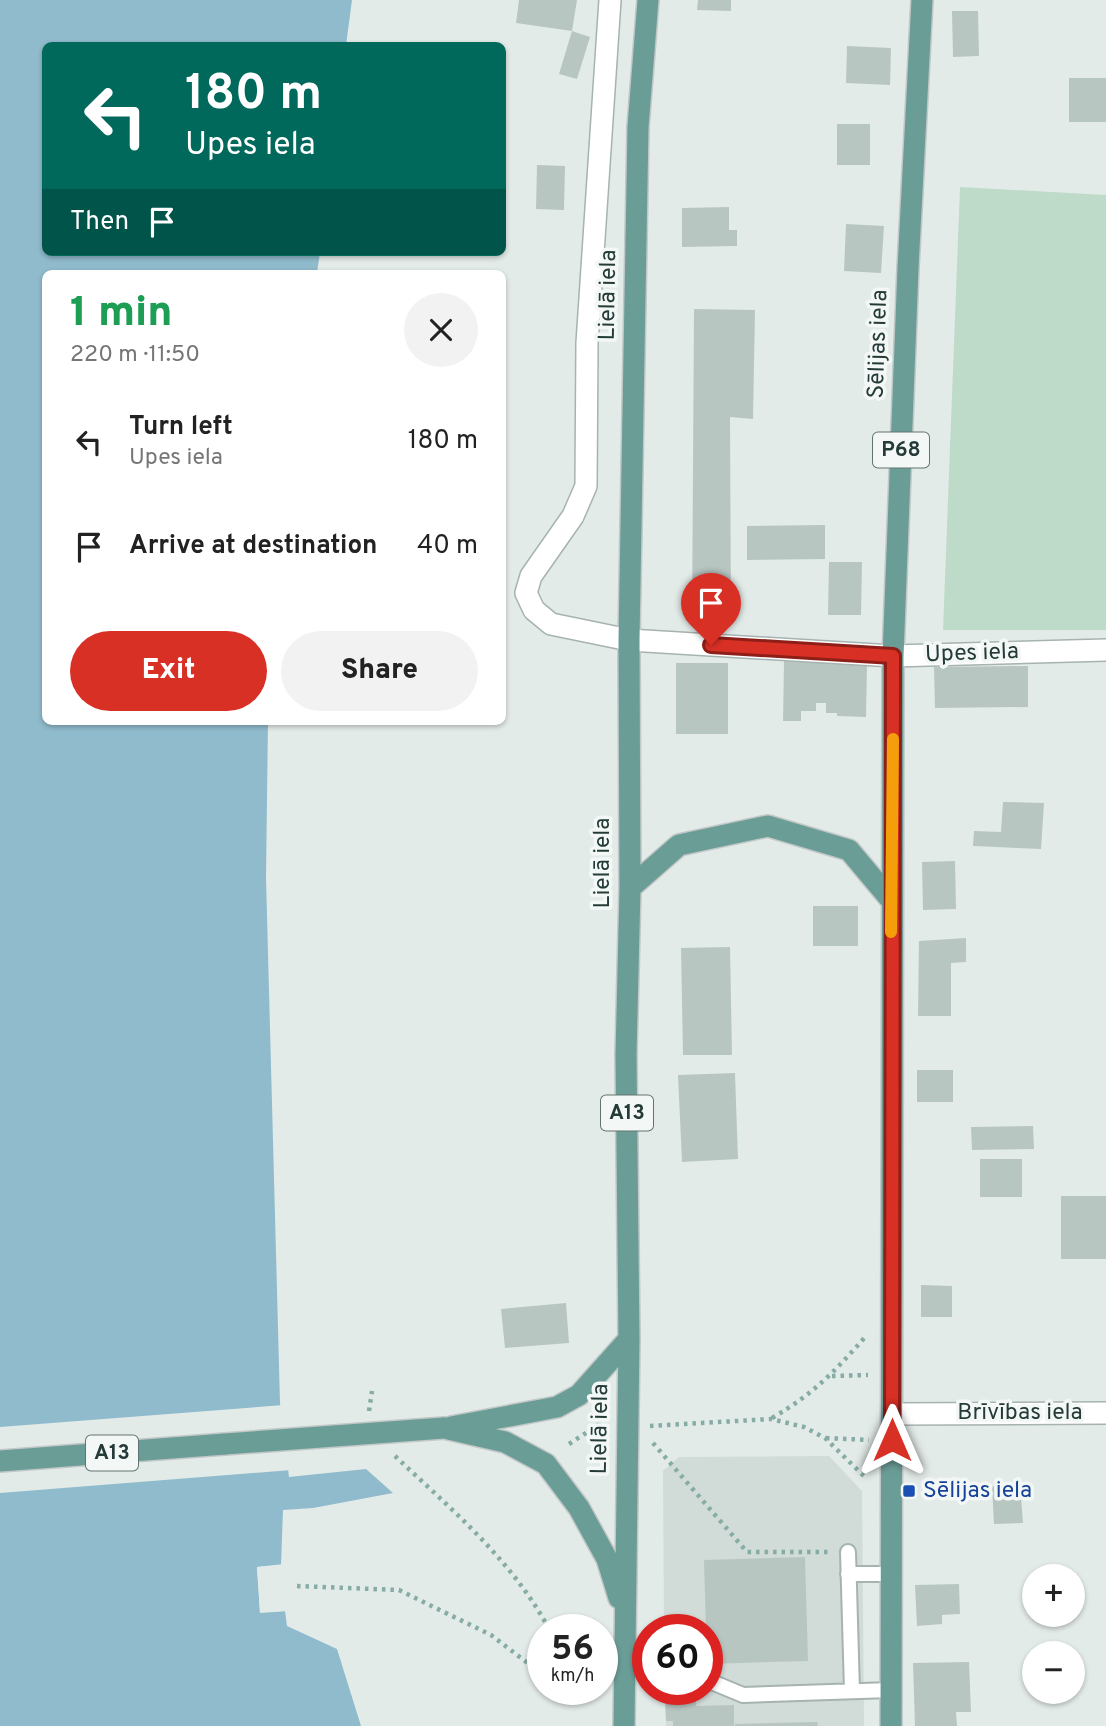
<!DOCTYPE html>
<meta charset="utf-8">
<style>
body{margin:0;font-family:Overpass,sans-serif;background:#f2f2f2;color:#222;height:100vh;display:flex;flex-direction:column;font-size:26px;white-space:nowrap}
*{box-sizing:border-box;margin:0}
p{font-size:23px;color:#767676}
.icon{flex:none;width:38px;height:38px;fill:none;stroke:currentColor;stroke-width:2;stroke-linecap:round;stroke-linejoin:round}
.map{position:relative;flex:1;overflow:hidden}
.side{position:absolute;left:42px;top:270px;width:464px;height:455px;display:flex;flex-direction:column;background:#fff;border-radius:10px;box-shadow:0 2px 5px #0004}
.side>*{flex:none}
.guide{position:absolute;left:42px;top:42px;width:464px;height:214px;border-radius:10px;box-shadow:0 2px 5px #0004;background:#00695c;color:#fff;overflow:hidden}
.buttons{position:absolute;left:1022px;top:1564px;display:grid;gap:14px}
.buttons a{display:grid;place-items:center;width:63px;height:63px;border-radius:50%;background:#fff;box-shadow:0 2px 5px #0004;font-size:35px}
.speed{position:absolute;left:527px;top:1614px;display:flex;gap:14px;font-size:35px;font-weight:700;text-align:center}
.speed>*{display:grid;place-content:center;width:91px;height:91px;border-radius:50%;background:#fff;box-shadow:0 2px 5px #0004;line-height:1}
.speed small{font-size:18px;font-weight:400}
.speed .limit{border:10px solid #d22;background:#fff;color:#111}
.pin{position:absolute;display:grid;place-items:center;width:60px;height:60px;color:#fff;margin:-72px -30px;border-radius:50% 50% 50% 0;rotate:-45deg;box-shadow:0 0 7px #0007}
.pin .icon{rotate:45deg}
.me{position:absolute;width:77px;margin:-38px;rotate:0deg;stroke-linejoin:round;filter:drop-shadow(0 0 5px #0008)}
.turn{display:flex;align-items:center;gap:24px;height:147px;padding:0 28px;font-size:32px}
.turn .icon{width:91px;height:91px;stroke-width:2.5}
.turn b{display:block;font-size:49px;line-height:60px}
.then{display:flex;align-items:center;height:66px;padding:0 28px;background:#0003;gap:14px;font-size:26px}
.round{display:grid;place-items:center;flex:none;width:74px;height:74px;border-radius:37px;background:#f2f2f2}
.overview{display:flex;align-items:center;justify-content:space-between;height:119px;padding:0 28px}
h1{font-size:42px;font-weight:800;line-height:52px;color:#1e9e55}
.button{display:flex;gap:14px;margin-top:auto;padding:14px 28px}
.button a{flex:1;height:80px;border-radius:42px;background:#d93025;color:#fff;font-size:28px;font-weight:800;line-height:80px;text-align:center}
.button a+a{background:#f2f2f2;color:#222}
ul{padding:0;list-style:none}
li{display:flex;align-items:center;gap:21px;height:105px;padding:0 28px}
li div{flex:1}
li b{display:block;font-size:26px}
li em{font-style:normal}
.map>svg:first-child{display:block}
.built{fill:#d1dbd8}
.green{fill:#bedbc9}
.water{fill:#90bbcc}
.pier{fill:#e3ebe9}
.building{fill:#b8c6c2}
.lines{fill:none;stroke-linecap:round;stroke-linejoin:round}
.service-casing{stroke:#a6b3b0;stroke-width:18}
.minor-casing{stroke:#a6b3b0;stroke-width:24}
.primary-casing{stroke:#c2c8c7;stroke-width:24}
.path{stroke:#86aca5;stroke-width:4.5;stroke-dasharray:3.5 5;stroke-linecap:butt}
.service{stroke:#fff;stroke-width:14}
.minor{stroke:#fff;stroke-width:21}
.primary{stroke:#6b9d97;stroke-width:21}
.primary-bridge-casing{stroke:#c2c8c7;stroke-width:24;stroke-linecap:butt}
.primary-bridge{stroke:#6b9d97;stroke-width:21}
.route-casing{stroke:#8d1f18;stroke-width:18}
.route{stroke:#d93025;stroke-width:12}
.slow{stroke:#f59e0b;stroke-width:12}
.transit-dot{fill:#1a4fb4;stroke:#f3f8f6;stroke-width:2.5}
.labels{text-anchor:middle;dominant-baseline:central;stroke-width:7;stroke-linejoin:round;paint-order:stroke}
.shield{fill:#f3f8f6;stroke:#627471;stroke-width:2}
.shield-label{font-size:21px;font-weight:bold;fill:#243b38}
.street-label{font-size:23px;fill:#243b38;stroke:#f3f8f6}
.transit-label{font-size:23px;fill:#164399;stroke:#f3f8f6;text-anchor:start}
</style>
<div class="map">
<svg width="1106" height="1726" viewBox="0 0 1106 1726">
<rect width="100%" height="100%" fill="#e3ebe9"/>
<!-- built -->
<path class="built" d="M 829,1456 L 862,1491 L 864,1726 L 666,1726 L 665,1689 L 707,1689 L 707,1629 L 664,1629 L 663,1471 L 679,1457 Z"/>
<!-- green -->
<path class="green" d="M 960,187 L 1106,195 L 1106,630 L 943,630 Z"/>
<!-- water -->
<path class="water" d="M 0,0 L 352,0 L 346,45 L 46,46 L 46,252 L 320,252 L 317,273 L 46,273 L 46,721 L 268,721 L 266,878 L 280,1403 L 289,1477 L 366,1469 L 393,1493 L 313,1508 L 283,1510 L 281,1565 L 257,1567 L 260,1612 L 285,1611 L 287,1626 L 337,1649 L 361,1726 L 0,1726 Z"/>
<!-- pier -->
<path class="pier" d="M 284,1405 L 292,1470 L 0,1493 L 0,1427 Z
M 284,1564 L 282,1568 L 260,1570 L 264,1609 L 285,1608 L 288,1611 L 260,1613 L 257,1567 Z"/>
<!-- building -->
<path class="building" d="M 519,0 L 577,0 L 572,31 L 516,23 Z
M 698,0 L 731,0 L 731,11 L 697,10 Z
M 952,11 L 978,11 L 979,56 L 953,57 Z
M 572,31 L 590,37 L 577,79 L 559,74 Z
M 847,46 L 891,48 L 890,85 L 846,83 Z
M 1069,78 L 1106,78 L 1106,122 L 1069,122 Z
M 837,124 L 870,124 L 870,165 L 837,165 Z
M 537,165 L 565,166 L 564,210 L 536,209 Z
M 729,207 L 729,230 L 737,230 L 737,246 L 682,247 L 682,208 Z
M 846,224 L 884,226 L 881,273 L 844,271 Z
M 694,309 L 755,310 L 753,419 L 730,417 L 731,621 L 692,620 Z
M 825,525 L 825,559 L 747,560 L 747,526 Z
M 829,562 L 862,562 L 861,615 L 828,615 Z
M 784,661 L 867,663 L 866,717 L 837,716 L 837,713 L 826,713 L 826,703 L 816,703 L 816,711 L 801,711 L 801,721 L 783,721 Z
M 676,663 L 728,663 L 728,734 L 676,734 Z
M 1028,666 L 1028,707 L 935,708 L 934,667 Z
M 1003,802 L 1044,803 L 1041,849 L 973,846 L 974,831 L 1001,832 Z
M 955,861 L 956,909 L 923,910 L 922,862 Z
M 813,906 L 858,906 L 858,946 L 813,946 Z
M 966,938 L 966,962 L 951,963 L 951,1016 L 918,1016 L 919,941 Z
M 730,947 L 732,1055 L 683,1055 L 681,948 Z
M 917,1070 L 953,1070 L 953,1102 L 917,1102 Z
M 735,1073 L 738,1159 L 682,1162 L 678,1075 Z
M 1033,1126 L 1034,1149 L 972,1150 L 971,1127 Z
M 980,1159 L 1022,1159 L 1022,1197 L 980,1197 Z
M 1061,1196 L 1106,1196 L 1106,1259 L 1061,1259 Z
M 921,1285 L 952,1286 L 952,1317 L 921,1317 Z
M 566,1303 L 569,1343 L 505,1348 L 501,1309 Z
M 1020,1485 L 1023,1523 L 994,1524 L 992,1486 Z
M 805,1557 L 808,1661 L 707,1664 L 704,1560 Z
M 959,1584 L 960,1614 L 942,1615 L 942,1624 L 917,1626 L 915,1585 Z
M 969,1662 L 971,1712 L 956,1712 L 957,1726 L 915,1726 L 913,1663 Z
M 696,1694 L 696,1706 L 734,1705 L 734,1726 L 673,1726 L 673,1721 L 666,1721 L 665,1695 Z
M 817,1722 L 818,1726 L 735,1726 L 735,1724 Z"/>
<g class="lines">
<defs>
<path id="service" d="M 848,1552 L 852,1691
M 848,1574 L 892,1574
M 707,1680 L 743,1695 L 891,1690"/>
<path id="minor" d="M 610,0 L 587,343 L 586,486 L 573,516 L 531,576 L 526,593 L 534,610 L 551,624 L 629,640 L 893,656 L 1106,650
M 893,1414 L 1106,1413"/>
<path id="primary" d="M 630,888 L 679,845 L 768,826 L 849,850 L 891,900
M 451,1427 L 557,1407 L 579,1395 L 629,1339
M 444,1428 L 505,1442 L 546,1464 L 579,1508 L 607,1559 L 619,1598
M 0,1461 L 225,1444
M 624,1726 L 629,1339 L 626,1055 L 630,888 L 629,640 L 638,127 L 648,0
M 891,1726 L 893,656 L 908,268 L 922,0"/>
</defs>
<!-- service casing -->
<use href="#service" class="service-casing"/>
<!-- minor casing -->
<use href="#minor" class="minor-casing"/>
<!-- primary casing -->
<use href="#primary" class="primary-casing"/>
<!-- path -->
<path class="path" d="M 832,1376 L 868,1375
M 369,1411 L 372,1391
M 772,1418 C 815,1393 834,1372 867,1335
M 650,1426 L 771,1419 L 804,1427 L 825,1438 L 866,1478
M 826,1438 L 869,1440
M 653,1443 L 747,1552 L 828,1552
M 569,1444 L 598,1425 L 605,1426
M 395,1456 C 451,1509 512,1560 549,1629
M 297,1586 L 399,1590 L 491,1635 L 542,1674
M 562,1689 L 565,1691 L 567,1689"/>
<!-- service -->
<use href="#service" class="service"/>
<!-- minor -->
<use href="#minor" class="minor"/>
<!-- primary -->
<use href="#primary" class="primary"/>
<defs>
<path id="primary-bridge" d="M 225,1444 L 444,1428"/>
</defs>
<!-- primary-bridge casing -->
<use href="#primary-bridge" class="primary-bridge-casing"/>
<!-- primary-bridge -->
<use href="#primary-bridge" class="primary-bridge"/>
</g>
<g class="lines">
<defs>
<path id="route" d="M 711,645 L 893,656 L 892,1440"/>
</defs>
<!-- route casing -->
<use href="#route" class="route-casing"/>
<!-- route -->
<use href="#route" class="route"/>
<!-- slow -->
<path class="slow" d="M 891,932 L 893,739"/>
</g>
<!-- markers -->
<rect class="transit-dot" x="902" y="1484" width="14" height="14" rx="3.5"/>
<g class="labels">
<!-- shield labels -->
<g class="shield">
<rect x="873" y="432.5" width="56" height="35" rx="5"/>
<rect x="601" y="1095.5" width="52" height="35" rx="5"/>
<rect x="86" y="1435.5" width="52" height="35" rx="5"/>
</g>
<g class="shield-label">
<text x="901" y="450">P68</text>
<text x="627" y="1113">A13</text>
<text x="112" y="1453">A13</text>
</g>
<!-- street labels -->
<g class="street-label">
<text transform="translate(609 295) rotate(-89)">Lielā iela</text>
<text transform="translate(879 344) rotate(-88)">Sēlijas iela</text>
<text transform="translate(972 654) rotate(-2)">Upes iela</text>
<text transform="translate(603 863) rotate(-90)">Lielā iela</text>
<text x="1020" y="1413">Brīvības iela</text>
<text transform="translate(601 1429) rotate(-89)">Lielā iela</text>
</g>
<!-- transit labels -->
<g class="transit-label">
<text x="923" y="1491">Sēlijas iela</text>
</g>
</g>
</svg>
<div class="buttons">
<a>+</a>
<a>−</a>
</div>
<div class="speed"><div>56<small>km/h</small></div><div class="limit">60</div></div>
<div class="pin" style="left:711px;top:645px;background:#d93025"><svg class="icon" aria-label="arrive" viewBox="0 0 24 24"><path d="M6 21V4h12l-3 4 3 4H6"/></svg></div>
<svg class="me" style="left:892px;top:1440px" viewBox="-20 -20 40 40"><path d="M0-17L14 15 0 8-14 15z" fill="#d93025" stroke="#fff" stroke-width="4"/></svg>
<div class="guide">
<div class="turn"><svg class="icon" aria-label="left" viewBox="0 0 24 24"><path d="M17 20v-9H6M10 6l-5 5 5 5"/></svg><div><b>180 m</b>Upes iela</div></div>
<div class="then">Then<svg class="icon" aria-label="arrive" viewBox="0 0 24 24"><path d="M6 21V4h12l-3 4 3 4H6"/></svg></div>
</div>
<section class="side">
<div class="overview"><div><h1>1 min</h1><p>220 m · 11:50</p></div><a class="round"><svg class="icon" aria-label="close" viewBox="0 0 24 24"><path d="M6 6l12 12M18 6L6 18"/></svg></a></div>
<ul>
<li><svg class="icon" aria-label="left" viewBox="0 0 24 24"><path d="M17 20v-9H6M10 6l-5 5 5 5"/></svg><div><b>Turn left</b><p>Upes iela</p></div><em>180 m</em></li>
<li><svg class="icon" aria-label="arrive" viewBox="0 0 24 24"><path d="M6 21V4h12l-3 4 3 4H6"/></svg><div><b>Arrive at destination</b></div><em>40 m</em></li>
</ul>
<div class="button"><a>Exit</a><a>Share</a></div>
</section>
</div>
